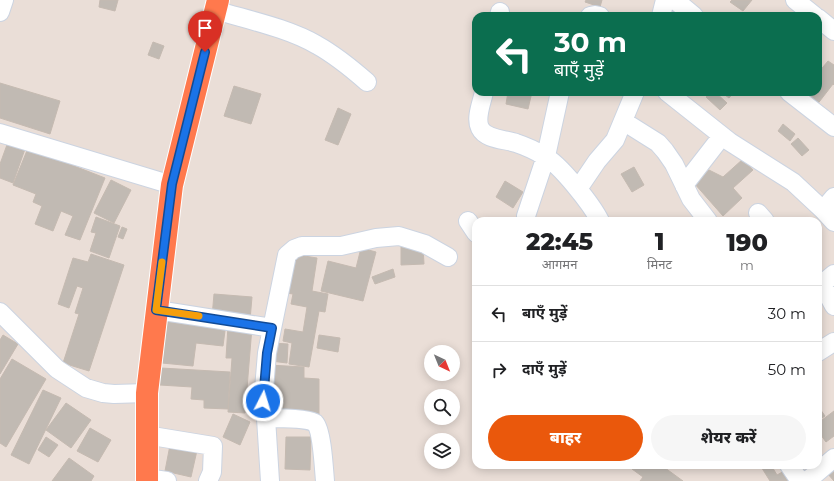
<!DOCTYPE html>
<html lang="hi">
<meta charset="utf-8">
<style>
body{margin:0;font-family:Montserrat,"Noto Sans Devanagari",sans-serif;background:#f6f6f6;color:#202124;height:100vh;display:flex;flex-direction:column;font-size:15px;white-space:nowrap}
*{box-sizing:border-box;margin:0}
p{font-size:13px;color:#757577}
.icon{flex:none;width:22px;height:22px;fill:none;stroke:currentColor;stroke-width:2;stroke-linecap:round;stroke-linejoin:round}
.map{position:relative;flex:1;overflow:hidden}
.sheet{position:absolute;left:472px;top:217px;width:350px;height:252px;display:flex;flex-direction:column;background:#fff;border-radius:12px;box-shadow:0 2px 10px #0003}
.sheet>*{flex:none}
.hud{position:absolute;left:472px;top:12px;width:350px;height:84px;border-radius:12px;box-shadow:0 2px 10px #0003;background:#0b6e4f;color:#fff;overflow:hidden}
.needle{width:26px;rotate:137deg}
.buttons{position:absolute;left:424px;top:345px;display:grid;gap:8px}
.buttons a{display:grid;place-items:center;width:36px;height:36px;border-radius:50%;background:#fff;box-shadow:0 2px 10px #0003;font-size:20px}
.pin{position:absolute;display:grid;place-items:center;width:34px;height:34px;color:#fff;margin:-41px -17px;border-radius:50% 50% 50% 0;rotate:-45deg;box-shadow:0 0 4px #0007}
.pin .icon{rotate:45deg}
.me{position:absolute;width:44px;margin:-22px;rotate:5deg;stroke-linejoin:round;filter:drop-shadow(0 0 3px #0008)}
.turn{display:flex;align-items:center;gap:14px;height:84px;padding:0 16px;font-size:18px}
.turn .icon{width:52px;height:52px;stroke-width:2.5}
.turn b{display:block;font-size:28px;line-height:34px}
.eta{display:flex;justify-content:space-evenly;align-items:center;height:68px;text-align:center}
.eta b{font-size:24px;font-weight:800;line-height:28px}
.cta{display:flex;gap:8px;margin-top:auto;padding:8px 16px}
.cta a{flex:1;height:46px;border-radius:24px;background:#ea580c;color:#fff;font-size:16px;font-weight:800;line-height:46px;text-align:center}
.cta a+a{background:#f6f6f6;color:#202124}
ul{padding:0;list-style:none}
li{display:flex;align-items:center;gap:12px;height:56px;padding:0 16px;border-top:1px solid #e0e0e0}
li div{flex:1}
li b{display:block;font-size:15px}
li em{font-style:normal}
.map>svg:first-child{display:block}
.building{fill:#c1bab3;stroke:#c5bab1}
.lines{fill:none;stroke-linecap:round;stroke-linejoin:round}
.minor-casing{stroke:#ccd4e1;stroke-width:20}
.highway-casing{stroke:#fff;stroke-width:24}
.minor{stroke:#fff;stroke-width:18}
.highway{stroke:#ff794d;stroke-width:22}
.route-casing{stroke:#114b97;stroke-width:10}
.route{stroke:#1a73e8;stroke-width:7}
.slow{stroke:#f59e0b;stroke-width:7}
</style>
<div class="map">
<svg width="834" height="481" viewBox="0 0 834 481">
<rect width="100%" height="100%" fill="#eaded7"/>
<!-- building -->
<path class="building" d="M 100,0 L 118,0 L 115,11 L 99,7 Z
M 586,0 L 602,0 L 600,7 L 585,2 Z
M 732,0 L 752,0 L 743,11 L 730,2 Z
M 153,42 L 164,46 L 159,59 L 148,55 Z
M 828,61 L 834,65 L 834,85 L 833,84 L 816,106 L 804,92 L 818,92 L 818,73 Z
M 0,83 L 60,101 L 50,134 L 0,118 Z
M 234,86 L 261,94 L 251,124 L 224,116 Z
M 508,92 L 532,92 L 528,109 L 506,104 Z
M 711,92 L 715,92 L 727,103 L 720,110 L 706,97 Z
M 721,92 L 734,92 L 729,98 Z
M 338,108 L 351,114 L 338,145 L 325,140 Z
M 783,124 L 795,134 L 790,141 L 778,131 Z
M 798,138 L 809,150 L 802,156 L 791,144 Z
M 8,142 L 25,149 L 13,183 L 0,178 L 0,164 Z
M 28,148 L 105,178 L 80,240 L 65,235 L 73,216 L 61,211 L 53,231 L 35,224 L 42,206 L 33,202 L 36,194 L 13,185 Z
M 743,159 L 753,170 L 733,188 L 742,198 L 723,216 L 694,183 L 709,170 L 723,177 Z
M 634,167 L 644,185 L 632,192 L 621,174 Z
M 111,180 L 131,190 L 114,223 L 94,213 Z
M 505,181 L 523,192 L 513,208 L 496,197 Z
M 96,217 L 120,226 L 109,258 L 90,251 L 96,233 L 91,232 Z
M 122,227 L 127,229 L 123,239 L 118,237 Z
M 401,246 L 423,246 L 424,264 L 401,265 Z
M 361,248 L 376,252 L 363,301 L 321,291 L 328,261 L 356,268 Z
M 91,254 L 124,265 L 89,371 L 63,363 L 79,314 L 75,313 L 83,288 L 77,286 L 69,308 L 58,304 L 73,258 L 88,262 Z
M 292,254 L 317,258 L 312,291 L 328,294 L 325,312 L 319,311 L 309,367 L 289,364 L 292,343 L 283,341 L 285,329 L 303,332 L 307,307 L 291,304 L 293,294 L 286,293 Z
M 393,269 L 395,277 L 375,284 L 372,277 Z
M 214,294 L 252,297 L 250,320 L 212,317 Z
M 168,316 L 226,323 L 223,346 L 196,343 L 193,366 L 162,363 Z
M 228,326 L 252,327 L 245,413 L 228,412 L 232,358 L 226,358 Z
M 3,335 L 18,344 L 0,374 L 0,340 Z
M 319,335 L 340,338 L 338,352 L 317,348 Z
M 273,343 L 288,344 L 287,363 L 271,361 Z
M 12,359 L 46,379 L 6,447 L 0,443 L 0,379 Z
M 269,365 L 304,367 L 304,378 L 319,379 L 319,417 L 269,411 Z
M 161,368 L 230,372 L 228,409 L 204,408 L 204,400 L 191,399 L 192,387 L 160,385 Z
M 43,390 L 61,398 L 29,464 L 11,455 Z
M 66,403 L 91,420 L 71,448 L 46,430 Z
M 818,406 L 825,416 L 818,421 Z
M 834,411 L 834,436 L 826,442 L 818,431 L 818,423 Z
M 233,414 L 250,422 L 240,445 L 223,437 Z
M 90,428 L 111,440 L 98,462 L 77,451 Z
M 46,437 L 58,445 L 49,457 L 38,450 Z
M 286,437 L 311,437 L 310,470 L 285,469 Z
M 171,440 L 198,446 L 191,477 L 165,471 Z
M 69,458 L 94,476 L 91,481 L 52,481 Z
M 635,465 L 661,465 L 683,481 L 640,481 L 643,477 L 632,469 Z
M 760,465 L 771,465 L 777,475 L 786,470 L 792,481 L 770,481 Z
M 834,468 L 834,481 L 827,473 Z"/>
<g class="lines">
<defs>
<path id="minor" d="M 675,0 L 694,16
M 795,0 L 815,16
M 215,10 C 248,20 288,28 317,45 C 335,55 351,68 367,82
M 0,12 L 4,0
M 499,16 L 500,12
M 590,16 L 595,15 L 600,16
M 661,16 L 665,0
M 818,18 L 834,31
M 484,92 C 482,102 475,118 480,128 C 486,140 505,139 516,143 C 525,146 536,151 544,156 C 560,164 592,205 600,221
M 667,92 L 730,142 L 793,182 L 823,210 L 834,222
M 789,92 L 834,127
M 623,121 L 658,143 L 665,151 L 674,164 L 691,199 L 708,221
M 0,133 L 172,185
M 684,185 L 722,136
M 578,189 L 597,161 L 615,140 L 635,92
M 823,210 L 834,197
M 758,213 L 765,221
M 526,216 L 546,156 L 560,92
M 468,221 L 476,233
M 834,274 L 822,284 L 834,306
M 157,310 L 272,328
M 0,312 L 57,369 L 86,388 L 103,393 L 114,394 L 147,393
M 818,352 L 834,342
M 266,418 C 275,418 309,418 315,423 C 322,430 324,470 325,481
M 146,435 L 213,446 L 212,472 L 208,481
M 789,465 L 800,481
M 146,478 L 167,481
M 270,481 L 266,418 L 263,401 L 267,353 L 287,255 L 294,249 L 302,246 L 341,246 L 376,238 L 399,236 L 425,244 L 448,257
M 807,481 L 834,458"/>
<path id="highway" d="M 147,481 L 147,393 L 172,185 L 218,0"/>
</defs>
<!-- minor casing -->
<use href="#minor" class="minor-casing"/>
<!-- highway casing -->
<use href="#highway" class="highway-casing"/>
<!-- minor -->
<use href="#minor" class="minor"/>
<!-- highway -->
<use href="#highway" class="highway"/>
</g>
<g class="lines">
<defs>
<path id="route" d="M 205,52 L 172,184 L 156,310 L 272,328 L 267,353 L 263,401"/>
</defs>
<!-- route casing -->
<use href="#route" class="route-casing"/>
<!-- route -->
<use href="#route" class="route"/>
<!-- slow -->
<path class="slow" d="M 162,262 L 156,310 L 199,316"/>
</g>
</svg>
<div class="buttons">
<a><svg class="needle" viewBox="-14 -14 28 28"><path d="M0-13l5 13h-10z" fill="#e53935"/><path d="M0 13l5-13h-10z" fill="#757577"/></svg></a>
<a><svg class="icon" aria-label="search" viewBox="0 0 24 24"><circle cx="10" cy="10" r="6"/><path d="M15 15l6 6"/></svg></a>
<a><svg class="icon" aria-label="layers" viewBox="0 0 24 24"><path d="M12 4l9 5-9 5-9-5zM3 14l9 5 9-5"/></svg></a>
</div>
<div class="pin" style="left:205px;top:52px;background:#d93025"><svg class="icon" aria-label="arrive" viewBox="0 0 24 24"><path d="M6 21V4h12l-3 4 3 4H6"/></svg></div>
<svg class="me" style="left:263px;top:401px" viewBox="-20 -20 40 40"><circle r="17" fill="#1a73e8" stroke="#fff" stroke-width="3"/><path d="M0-11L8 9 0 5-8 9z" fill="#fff"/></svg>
<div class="hud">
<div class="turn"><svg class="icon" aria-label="left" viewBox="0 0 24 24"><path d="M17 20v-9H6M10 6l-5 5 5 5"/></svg><div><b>30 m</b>बाएँ मुड़ें</div></div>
</div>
<section class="sheet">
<div class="eta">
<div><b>22:45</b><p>आगमन</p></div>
<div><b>1</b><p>मिनट</p></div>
<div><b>190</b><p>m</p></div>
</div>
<ul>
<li><svg class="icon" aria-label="left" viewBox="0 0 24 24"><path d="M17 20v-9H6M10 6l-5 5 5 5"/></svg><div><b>बाएँ मुड़ें</b></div><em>30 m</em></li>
<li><svg class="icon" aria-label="right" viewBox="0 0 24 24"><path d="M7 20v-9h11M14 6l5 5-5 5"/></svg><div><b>दाएँ मुड़ें</b></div><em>50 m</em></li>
</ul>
<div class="cta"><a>बाहर</a><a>शेयर करें</a></div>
</section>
</div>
